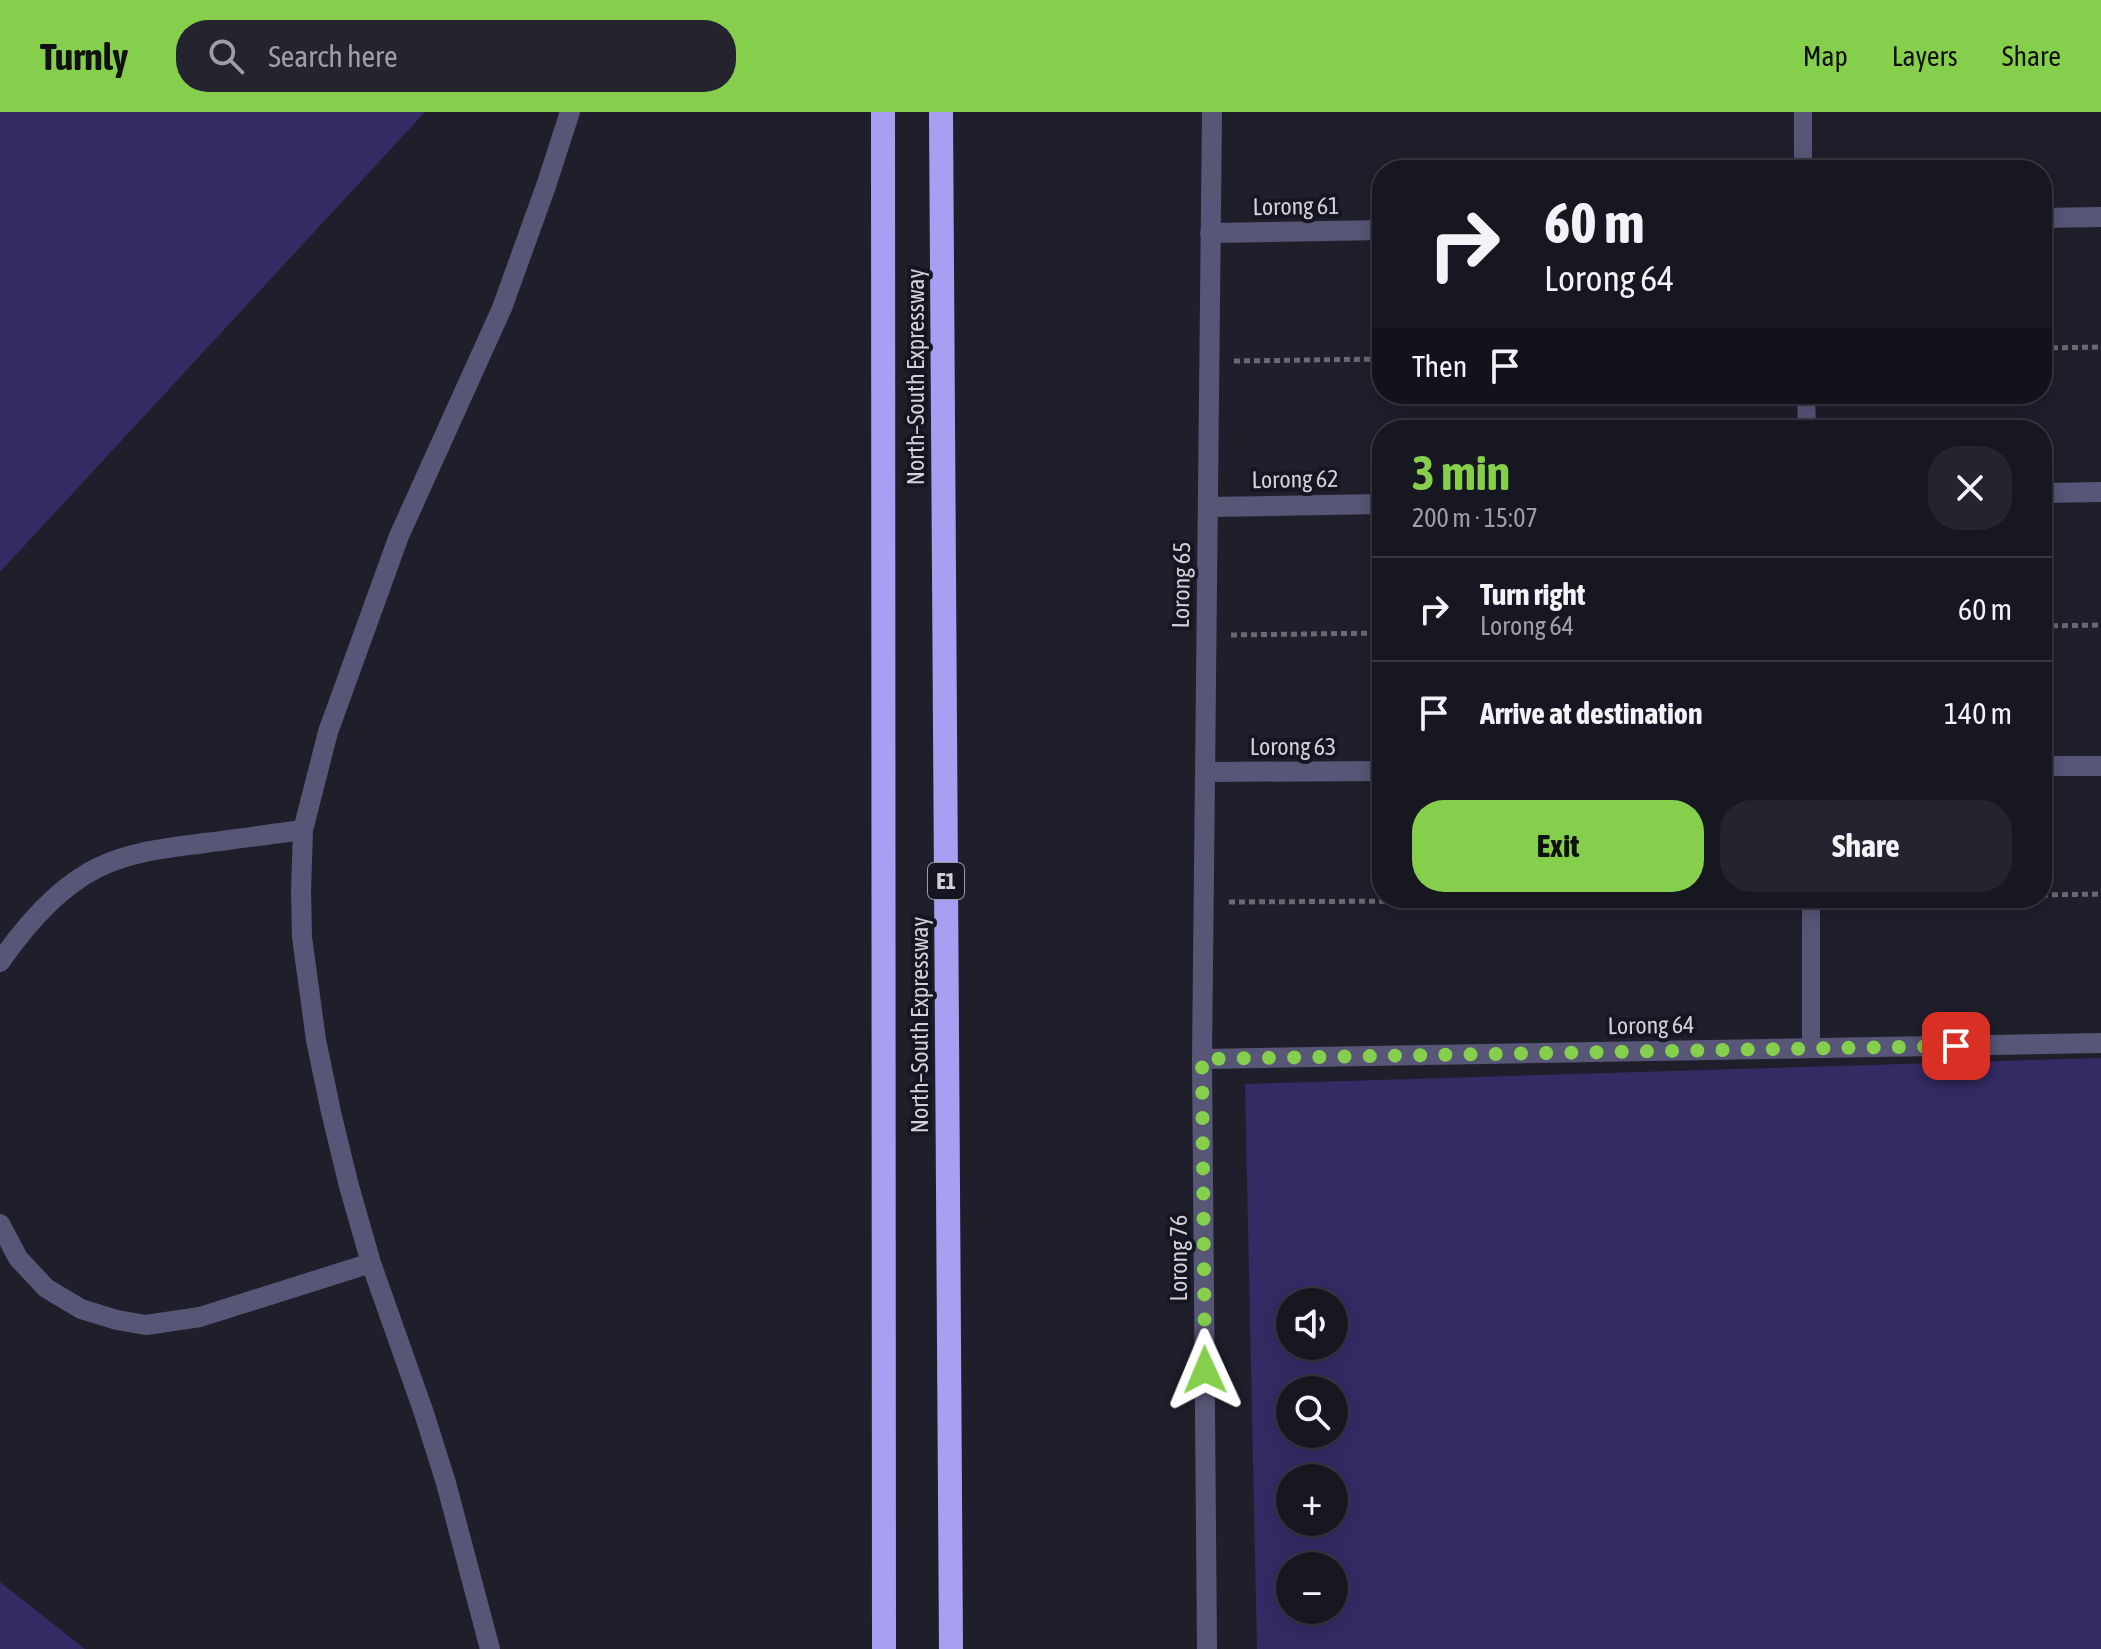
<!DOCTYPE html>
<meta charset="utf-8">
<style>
body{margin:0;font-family:"Asap Condensed",sans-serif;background:#24242e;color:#f1f3f6;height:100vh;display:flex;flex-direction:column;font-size:30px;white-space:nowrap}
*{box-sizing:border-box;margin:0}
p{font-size:26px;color:#9e9fa5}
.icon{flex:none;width:44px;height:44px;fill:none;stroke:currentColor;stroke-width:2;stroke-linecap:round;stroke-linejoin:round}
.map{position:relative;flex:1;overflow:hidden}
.panel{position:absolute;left:1372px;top:308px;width:680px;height:488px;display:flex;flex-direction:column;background:#171721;border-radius:32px;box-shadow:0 4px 20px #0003,0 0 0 2px #36363f}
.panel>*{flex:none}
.guide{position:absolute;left:1372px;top:48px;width:680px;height:244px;border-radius:32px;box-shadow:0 4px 20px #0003,0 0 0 2px #36363f;background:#171721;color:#f1f3f6;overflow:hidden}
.buttons{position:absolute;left:1276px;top:1176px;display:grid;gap:16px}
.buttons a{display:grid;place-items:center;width:72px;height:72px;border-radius:50%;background:#171721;box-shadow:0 4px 20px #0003,0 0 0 2px #36363f;font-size:40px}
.pin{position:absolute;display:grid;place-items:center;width:68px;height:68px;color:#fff;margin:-34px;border-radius:16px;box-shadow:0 4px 12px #0006}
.me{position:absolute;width:88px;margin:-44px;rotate:359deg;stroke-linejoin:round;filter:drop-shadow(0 0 6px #0008)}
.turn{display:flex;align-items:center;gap:28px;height:168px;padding:0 40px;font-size:36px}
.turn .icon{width:104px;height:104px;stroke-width:2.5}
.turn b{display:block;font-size:56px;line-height:68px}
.then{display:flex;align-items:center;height:76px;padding:0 40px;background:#0003;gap:16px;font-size:30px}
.round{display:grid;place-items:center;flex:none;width:84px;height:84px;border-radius:32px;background:#24242e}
.head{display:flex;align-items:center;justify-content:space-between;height:136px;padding:0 40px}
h1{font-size:48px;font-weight:700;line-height:60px;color:#85cf4c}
.primary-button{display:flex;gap:16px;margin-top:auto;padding:16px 40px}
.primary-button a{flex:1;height:92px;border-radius:32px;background:#85cf4c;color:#111;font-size:32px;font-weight:700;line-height:92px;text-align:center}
.primary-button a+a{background:#24242e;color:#f1f3f6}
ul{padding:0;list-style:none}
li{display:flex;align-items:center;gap:24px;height:104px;padding:0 40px;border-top:2px solid #36363f}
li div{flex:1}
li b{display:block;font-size:30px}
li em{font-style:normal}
header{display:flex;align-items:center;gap:48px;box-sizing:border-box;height:112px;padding:0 40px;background:#85cf4c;color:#111}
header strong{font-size:38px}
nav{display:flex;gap:44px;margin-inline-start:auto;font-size:28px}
.search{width:560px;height:72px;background:#24242e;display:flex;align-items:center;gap:20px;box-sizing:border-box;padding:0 28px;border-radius:32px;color:#9e9fa5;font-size:30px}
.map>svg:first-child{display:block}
.green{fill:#342b65;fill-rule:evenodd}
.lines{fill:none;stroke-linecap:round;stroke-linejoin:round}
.path{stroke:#696974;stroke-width:5;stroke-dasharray:6 4;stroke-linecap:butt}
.service{stroke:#585677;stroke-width:18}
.minor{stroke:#585677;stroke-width:20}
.motorway{stroke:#a7a0f2;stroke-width:24}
.route{stroke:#85cf4c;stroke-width:14;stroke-dasharray:0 25.2}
.labels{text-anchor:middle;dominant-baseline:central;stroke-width:8;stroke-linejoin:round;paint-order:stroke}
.shield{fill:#161522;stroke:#9999a3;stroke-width:2}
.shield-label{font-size:22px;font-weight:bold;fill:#d1d1da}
.street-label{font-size:24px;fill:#d1d1da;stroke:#161522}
</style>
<header>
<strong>Turnly</strong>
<div class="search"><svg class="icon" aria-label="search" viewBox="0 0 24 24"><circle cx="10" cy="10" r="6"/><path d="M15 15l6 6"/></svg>Search here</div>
<nav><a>Map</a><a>Layers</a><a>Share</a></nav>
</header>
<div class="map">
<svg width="2101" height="1537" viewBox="0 0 2101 1537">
<rect width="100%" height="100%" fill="#1f1f2c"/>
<!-- green -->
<path class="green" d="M 0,0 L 425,0 L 0,460 Z
M 2101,946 L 2101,1537 L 1257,1537 L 1245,972 ZM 1290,1190 L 1334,1190 L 1334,1234 L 1290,1234 ZM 1290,1278 L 1334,1278 L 1334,1322 L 1290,1322 ZM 1290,1366 L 1334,1366 L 1334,1410 L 1290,1410 ZM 1290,1454 L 1334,1454 L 1334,1498 L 1290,1498 Z
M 0,1470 L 85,1537 L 0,1537 Z"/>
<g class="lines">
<!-- path -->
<path class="path" d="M 2042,236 L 2101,235
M 1234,249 L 1382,247
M 2042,514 L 2101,513
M 1231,523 L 1382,521
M 2042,783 L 2101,782
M 1837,786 L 1867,786
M 1229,790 L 1787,787"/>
<!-- service -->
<path class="service" d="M 1803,0 L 1803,58
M 1806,282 L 1807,318
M 1811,936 L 1811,786"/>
<!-- minor -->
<path class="minor" d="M 2042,106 L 2101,105
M 1210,121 L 1382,118
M 2042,381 L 2101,380
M 1208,395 L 1382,392
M 2042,654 L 2101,654
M 1205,660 L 1382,659
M 0,850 C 25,814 57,776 97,756 C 132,739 168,736 205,731 C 238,727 271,722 303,718
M 1202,947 L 2101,931
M 0,1112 L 18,1146 L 46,1176 L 81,1197 L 117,1208 L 146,1213 L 200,1205 L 371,1151
M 490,1537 L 446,1371 L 424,1301 L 371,1151 L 349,1074 L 331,1000 L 316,928 L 302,825 L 301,779 L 303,718 L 328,620 L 399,424 L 502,196 L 546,74 L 570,0
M 1207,1537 L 1202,947 L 1212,0"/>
<!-- motorway -->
<path class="motorway" d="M 883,0 L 884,1537
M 941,0 L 951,1537"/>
</g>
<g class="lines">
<!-- route -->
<path class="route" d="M 1205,1258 L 1202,947 L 1956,934"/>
</g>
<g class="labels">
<!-- shield labels -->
<rect class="shield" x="928" y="751" width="36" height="36" rx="6"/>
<g class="shield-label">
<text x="946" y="769">E1</text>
</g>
<!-- street labels -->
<g class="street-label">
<text transform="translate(1296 94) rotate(-1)">Lorong 61</text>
<text transform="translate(915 265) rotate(-90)">North–South Expressway</text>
<text transform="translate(1295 367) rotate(-1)">Lorong 62</text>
<text transform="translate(1181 473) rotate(-89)">Lorong 65</text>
<text x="1293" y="634">Lorong 63</text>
<text transform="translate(919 913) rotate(-90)">North–South Expressway</text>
<text transform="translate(1651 913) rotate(-1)">Lorong 64</text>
<text transform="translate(1178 1146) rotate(-90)">Lorong 76</text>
</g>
</g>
</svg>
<div class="buttons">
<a><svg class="icon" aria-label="sound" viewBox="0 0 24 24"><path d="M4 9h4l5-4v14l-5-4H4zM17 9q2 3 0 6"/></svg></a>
<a><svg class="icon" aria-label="search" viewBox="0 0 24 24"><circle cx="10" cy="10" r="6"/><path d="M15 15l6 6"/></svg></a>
<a>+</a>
<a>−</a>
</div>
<div class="pin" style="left:1956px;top:934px;background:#d93025"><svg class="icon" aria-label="arrive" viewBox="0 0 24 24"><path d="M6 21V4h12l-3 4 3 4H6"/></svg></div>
<svg class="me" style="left:1205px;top:1258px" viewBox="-20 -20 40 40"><path d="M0-17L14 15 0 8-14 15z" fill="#85cf4c" stroke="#fff" stroke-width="4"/></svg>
<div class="guide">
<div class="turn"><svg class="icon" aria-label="right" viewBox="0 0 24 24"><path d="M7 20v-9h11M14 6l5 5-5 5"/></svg><div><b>60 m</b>Lorong 64</div></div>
<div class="then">Then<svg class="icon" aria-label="arrive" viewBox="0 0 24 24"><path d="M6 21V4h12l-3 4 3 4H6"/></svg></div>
</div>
<section class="panel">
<div class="head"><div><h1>3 min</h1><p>200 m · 15:07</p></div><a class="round"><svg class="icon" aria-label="close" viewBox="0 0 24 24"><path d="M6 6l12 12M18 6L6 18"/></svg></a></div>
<ul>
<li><svg class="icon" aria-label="right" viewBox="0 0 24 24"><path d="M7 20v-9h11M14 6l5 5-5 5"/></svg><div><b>Turn right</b><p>Lorong 64</p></div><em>60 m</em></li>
<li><svg class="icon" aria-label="arrive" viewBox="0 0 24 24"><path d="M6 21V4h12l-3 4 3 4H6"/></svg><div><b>Arrive at destination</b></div><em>140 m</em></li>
</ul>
<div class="primary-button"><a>Exit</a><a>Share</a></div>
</section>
</div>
